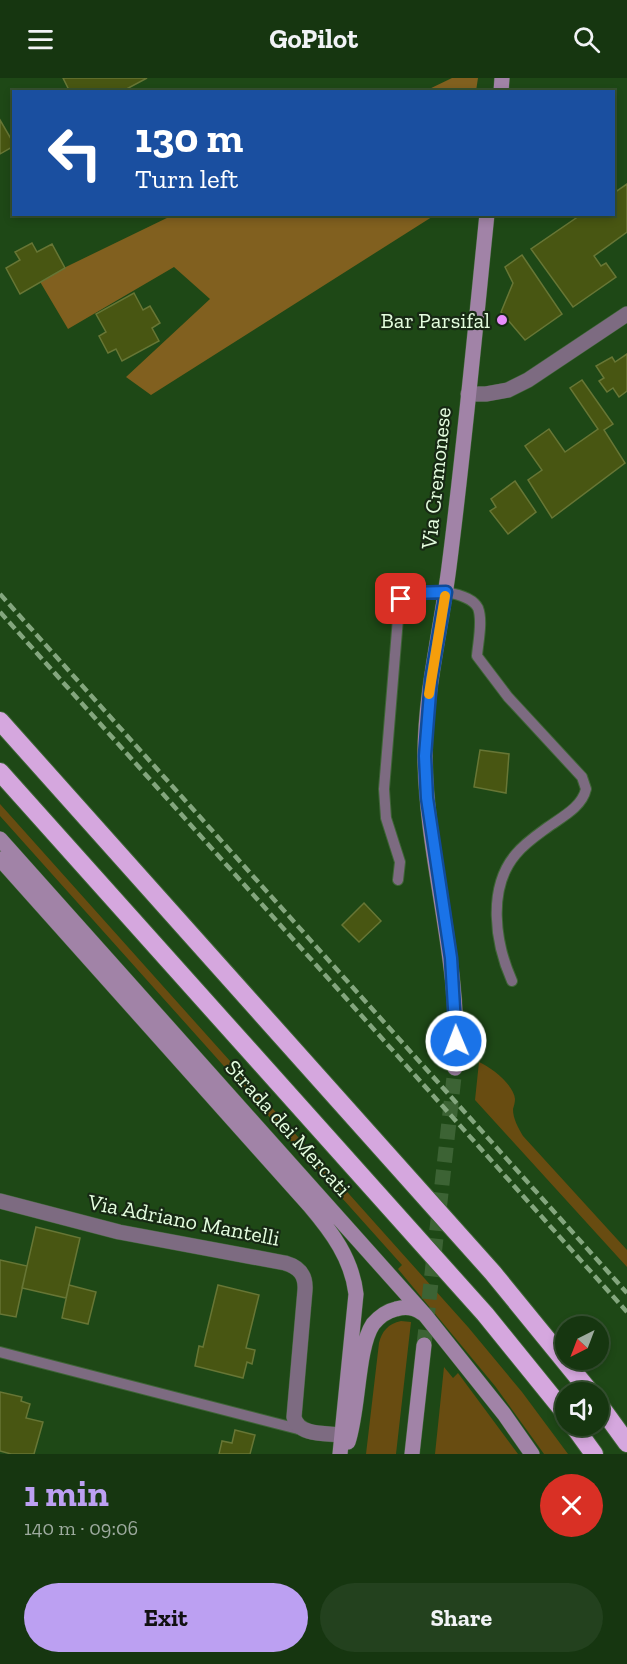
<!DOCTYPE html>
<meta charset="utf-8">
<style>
body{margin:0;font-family:"Zilla Slab",serif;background:#23411e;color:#f1f3f6;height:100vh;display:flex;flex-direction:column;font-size:22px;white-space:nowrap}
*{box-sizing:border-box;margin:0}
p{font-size:20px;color:#9eab9f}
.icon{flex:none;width:33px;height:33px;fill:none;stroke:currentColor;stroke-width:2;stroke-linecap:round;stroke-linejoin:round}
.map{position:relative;height:1376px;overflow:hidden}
.sheet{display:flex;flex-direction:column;background:#163610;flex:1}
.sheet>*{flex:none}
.top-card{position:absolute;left:12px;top:12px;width:603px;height:126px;border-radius:0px;box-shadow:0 3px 9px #0003,0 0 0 2px #355030;background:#1a4fa0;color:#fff;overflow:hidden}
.needle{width:39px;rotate:222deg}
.buttons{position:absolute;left:555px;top:1238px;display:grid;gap:12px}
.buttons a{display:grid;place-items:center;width:54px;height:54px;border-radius:50%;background:#163610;box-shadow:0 3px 9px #0003,0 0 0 2px #355030;font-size:30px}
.pin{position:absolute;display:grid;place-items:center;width:51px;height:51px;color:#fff;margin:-26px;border-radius:12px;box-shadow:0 3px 9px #0006}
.me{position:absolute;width:66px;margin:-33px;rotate:359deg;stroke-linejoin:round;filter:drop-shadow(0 0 4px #0008)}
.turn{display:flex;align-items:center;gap:21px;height:126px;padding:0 24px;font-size:27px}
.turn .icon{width:78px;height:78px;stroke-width:2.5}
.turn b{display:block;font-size:42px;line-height:51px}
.round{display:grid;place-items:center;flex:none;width:63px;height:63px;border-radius:32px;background:#23411e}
.headline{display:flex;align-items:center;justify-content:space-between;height:102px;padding:0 24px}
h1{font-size:36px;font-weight:700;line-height:45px;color:#bca0f2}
.cta{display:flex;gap:12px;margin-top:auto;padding:12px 24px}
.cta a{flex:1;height:69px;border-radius:36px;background:#bca0f2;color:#111;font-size:24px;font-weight:700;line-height:69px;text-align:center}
.cta a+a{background:#23411e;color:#f1f3f6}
header{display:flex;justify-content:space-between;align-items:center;height:78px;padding:0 24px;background:#163610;font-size:27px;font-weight:700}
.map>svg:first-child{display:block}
.green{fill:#684c11}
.forest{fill:#81601f}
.building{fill:#485612;stroke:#677635;stroke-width:1.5}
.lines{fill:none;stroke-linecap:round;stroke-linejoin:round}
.secondary-tunnel{stroke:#3c6334;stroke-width:15;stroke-dasharray:15 8;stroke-linecap:butt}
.lane-casing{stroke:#3e6536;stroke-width:12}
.street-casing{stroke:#3e6536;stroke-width:16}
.secondary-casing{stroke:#3e6536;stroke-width:16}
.highway-casing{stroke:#3e6536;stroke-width:20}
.lane{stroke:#7d6b81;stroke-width:10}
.street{stroke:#7d6b81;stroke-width:15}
.secondary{stroke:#a183a7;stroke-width:15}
.highway{stroke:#d5a7de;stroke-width:18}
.rail{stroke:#84a67e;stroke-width:4.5;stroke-dasharray:9 4.5;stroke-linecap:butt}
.route-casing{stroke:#114b97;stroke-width:15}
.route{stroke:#1a73e8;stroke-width:10}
.slow{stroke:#f59e0b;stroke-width:10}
.poi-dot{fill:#ea8dfd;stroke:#172914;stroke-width:2}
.labels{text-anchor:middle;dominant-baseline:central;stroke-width:4.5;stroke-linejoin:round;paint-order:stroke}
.poi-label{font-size:22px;fill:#e4fddf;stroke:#172914;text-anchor:end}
.street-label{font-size:22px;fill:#e4fddf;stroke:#172914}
</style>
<header><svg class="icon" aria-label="menu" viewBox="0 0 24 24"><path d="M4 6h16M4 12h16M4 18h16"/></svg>GoPilot<svg class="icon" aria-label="search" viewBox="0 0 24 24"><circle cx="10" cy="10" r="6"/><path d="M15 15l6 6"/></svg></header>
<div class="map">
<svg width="627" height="1376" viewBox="0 0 627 1376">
<rect width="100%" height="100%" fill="#1e4816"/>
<!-- green -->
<path class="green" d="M 0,726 L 468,1249 L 522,1314 L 568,1376 L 544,1376 L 495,1308 L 398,1191 L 402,1187 L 0,738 Z
M 479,984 C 491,989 514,1007 515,1021 C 515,1024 514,1028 513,1031 C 513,1041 518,1049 523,1058 L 627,1172 L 627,1189 L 475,1022 Z
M 401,1243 L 411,1244 L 396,1376 L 366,1376 L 379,1265 C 382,1253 388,1246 401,1243 Z
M 444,1289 L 453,1300 L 458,1295 L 518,1376 L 435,1376 Z"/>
<!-- forest -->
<path class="forest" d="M 452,0 L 478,0 L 476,13 L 425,13 Z
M 173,137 L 435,137 L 151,317 L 126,299 L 210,221 L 174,189 L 68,251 L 39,202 Z"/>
<!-- building -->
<path class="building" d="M 63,0 L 147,0 L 121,14 L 70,14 Z
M 0,42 L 14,66 L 14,68 L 0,76 Z
M 627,106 L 627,154 L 594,178 L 601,188 L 606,185 L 616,199 L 573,229 L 531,171 L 582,136 L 614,136 L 614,115 Z
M 32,165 L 37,174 L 52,166 L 65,190 L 20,216 L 6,190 L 20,182 L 15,174 Z
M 522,177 L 562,236 L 525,262 L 501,234 L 513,205 L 505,189 Z
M 134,215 L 143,232 L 150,228 L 160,245 L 152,250 L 159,263 L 122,283 L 116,271 L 108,275 L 99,258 L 106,254 L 96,236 Z
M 627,276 L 627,313 L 619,319 L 613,310 L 607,314 L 599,303 L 604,300 L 596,288 L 612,279 L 615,284 Z
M 582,302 L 613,346 L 604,352 L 625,385 L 552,440 L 528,402 L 542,392 L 525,368 L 549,351 L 565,374 L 598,351 L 570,310 Z
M 515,403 L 536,434 L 508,456 L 490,433 L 496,429 L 491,421 Z
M 480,672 L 509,676 L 506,715 L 474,709 Z
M 364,825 L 381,843 L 359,864 L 342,847 Z
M 36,1149 L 80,1160 L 66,1220 L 22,1210 Z
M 0,1182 L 27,1188 L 16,1239 L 0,1236 Z
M 69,1207 L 96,1214 L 88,1246 L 62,1240 Z
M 218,1207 L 259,1217 L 246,1270 L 255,1272 L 252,1286 L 247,1284 L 243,1300 L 195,1288 L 199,1268 L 203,1269 Z
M 0,1314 L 22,1319 L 21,1323 L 30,1326 L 26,1340 L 43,1344 L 34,1376 L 11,1376 L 0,1373 Z
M 235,1352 L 255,1357 L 250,1376 L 219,1376 L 222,1363 L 232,1365 Z"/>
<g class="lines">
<!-- secondary-tunnel -->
<path class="secondary-tunnel" d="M 424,1267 L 455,990"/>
<defs>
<path id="lane" d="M 398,802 L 400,784 L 386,740 L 384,711 L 399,528 C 400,523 402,519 407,517 C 422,509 470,513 478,530 C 483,543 478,564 477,578 L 508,619 L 582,699 L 586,711 C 582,729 562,739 548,749 C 537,757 525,765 516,776 C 487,810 495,865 512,903
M 0,1274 L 302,1352"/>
<path id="street" d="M 468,316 L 486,316 L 508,312 L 528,302 L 627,236
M 0,1123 L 119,1154 L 285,1185 C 299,1189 306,1197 305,1212 L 294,1339 C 298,1358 326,1355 342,1357"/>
<path id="secondary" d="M 501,14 L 502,0
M 0,761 L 425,1237 L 504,1336 L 532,1376
M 0,781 L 309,1127 C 332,1154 352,1181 356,1216 L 340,1376
M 455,990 C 462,884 426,783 425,678 C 425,614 441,552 449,489 C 464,372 475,254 487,136
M 348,1364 C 359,1332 357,1270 373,1246 C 379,1239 387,1233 396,1231 C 406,1228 414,1229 422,1235
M 412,1376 L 424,1267"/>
<path id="highway" d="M 0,643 L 493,1195 L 590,1314
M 0,694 L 485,1236 L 566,1336
M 598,1325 L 627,1365
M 573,1347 L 594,1376"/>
</defs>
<!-- lane casing -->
<use href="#lane" class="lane-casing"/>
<!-- street casing -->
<use href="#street" class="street-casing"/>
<!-- secondary casing -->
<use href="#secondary" class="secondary-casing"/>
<!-- highway casing -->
<use href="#highway" class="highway-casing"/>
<!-- lane -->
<use href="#lane" class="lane"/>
<!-- street -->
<use href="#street" class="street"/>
<!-- secondary -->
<use href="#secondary" class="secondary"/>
<!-- highway -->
<use href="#highway" class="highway"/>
<!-- rail -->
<path class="rail" d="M 0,516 L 627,1215
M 0,534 L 627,1234"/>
</g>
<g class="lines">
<defs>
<path id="route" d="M 401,521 L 412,515 L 446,514 L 431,602 L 425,678 L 427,720 L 451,880 L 456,963"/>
</defs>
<!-- route casing -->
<use href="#route" class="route-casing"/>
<!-- route -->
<use href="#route" class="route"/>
<!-- slow -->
<path class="slow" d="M 429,616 L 445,518"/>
</g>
<!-- markers -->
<circle class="poi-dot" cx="502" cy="242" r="6"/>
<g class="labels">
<!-- poi labels -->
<g class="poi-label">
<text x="490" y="242">Bar Parsifal</text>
</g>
<!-- street labels -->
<g class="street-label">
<text transform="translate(436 400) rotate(-84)">Via Cremonese</text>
<text transform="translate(288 1050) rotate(48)">Strada dei Mercati</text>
<text transform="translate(184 1142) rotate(11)">Via Adriano Mantelli</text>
</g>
</g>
</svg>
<div class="buttons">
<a><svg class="needle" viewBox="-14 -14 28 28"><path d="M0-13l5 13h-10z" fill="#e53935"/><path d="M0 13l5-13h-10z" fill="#9eab9f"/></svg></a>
<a><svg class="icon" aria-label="sound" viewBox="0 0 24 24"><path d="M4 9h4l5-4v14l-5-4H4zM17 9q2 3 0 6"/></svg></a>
</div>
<div class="pin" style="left:401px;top:521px;background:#d93025"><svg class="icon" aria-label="arrive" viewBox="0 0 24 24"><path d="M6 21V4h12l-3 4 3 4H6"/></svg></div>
<svg class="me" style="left:456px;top:963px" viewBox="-20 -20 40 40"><circle r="17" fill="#1a73e8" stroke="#fff" stroke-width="3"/><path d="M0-11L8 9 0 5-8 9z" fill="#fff"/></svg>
<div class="top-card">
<div class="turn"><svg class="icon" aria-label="left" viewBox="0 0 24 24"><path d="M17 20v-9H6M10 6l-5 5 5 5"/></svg><div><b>130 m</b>Turn left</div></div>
</div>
</div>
<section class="sheet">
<div class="headline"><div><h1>1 min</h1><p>140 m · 09:06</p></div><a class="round" style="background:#d93025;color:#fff"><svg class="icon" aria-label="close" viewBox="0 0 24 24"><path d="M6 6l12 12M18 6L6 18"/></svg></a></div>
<div class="cta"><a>Exit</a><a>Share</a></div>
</section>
